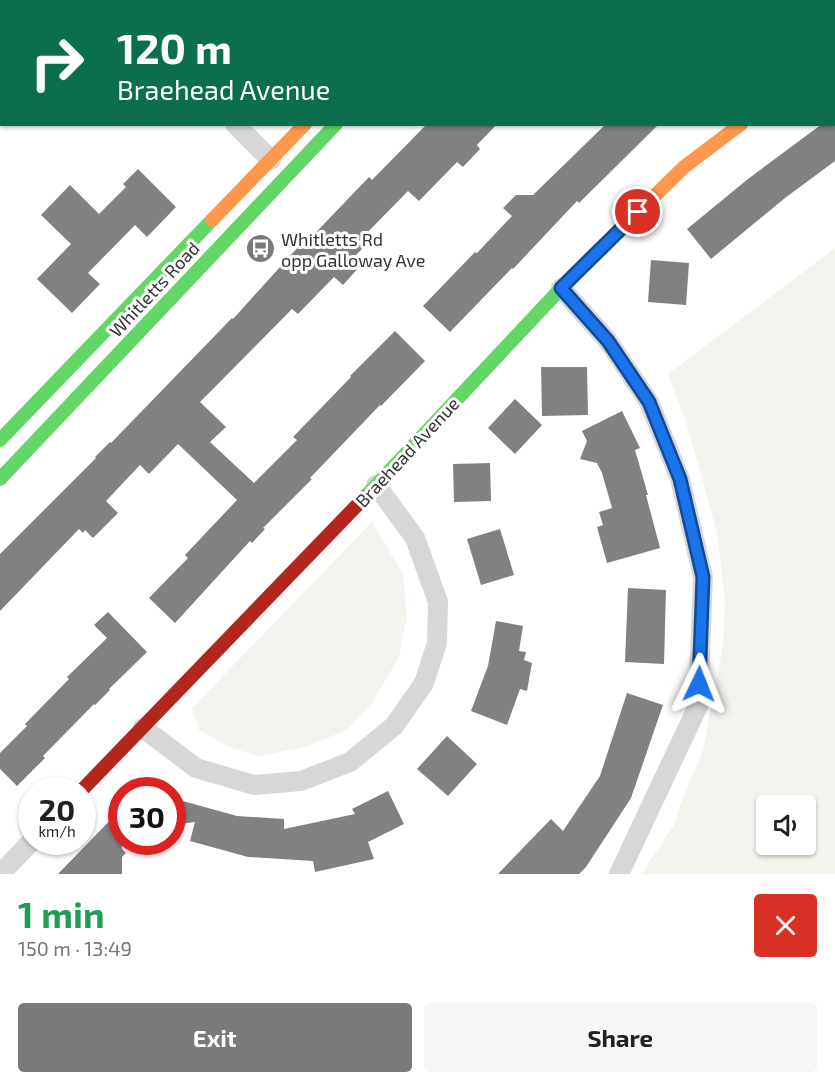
<!DOCTYPE html>
<meta charset="utf-8">
<style>
body{margin:0;font-family:"Exo 2",sans-serif;background:#f6f6f6;color:#202124;height:100vh;display:flex;flex-direction:column;font-size:22px;white-space:nowrap}
*{box-sizing:border-box;margin:0}
p{font-size:20px;color:#757577}
.icon{flex:none;width:33px;height:33px;fill:none;stroke:currentColor;stroke-width:2;stroke-linecap:round;stroke-linejoin:round}
.map{position:relative;height:874px;overflow:hidden}
.side{display:flex;flex-direction:column;background:#fff;flex:1}
.side>*{flex:none}
.top-card{position:absolute;left:0px;top:0px;width:836px;height:126px;box-shadow:0 2px 4px #0004;background:#0b6e4f;color:#fff;overflow:hidden}
.controls{position:absolute;left:756px;top:795px;display:grid;gap:12px}
.controls a{display:grid;place-items:center;width:60px;height:60px;border-radius:6px;background:#fff;box-shadow:0 2px 4px #0004;font-size:30px}
.speed{position:absolute;left:18px;top:777px;display:flex;gap:12px;font-size:30px;font-weight:700;text-align:center}
.speed>*{display:grid;place-content:center;width:78px;height:78px;border-radius:50%;background:#fff;box-shadow:0 2px 4px #0004;line-height:1}
.speed small{font-size:15px;font-weight:400}
.speed .limit{border:9px solid #d22;background:#fff;color:#111}
.pin{position:absolute;display:grid;place-items:center;width:51px;height:51px;color:#fff;margin:-26px;border:3px solid #fff;border-radius:50%;box-shadow:0 2px 6px #0007}
.me{position:absolute;width:66px;margin:-33px;rotate:2deg;stroke-linejoin:round;filter:drop-shadow(0 0 4px #0008)}
.turn{display:flex;align-items:center;gap:21px;height:126px;padding:0 18px;font-size:27px}
.turn .icon{width:78px;height:78px;stroke-width:2.5}
.turn b{display:block;font-size:42px;line-height:51px}
.round{display:grid;place-items:center;flex:none;width:63px;height:63px;border-radius:6px;background:#f6f6f6}
.headline{display:flex;align-items:center;justify-content:space-between;height:102px;padding:0 18px}
h1{font-size:36px;font-weight:700;line-height:45px;color:#1e9e55}
.primary-button{display:flex;gap:12px;margin-top:auto;padding:12px 18px}
.primary-button a{flex:1;height:69px;border-radius:6px;background:#7a7a7a;color:#fff;font-size:24px;font-weight:700;line-height:69px;text-align:center}
.primary-button a+a{background:#f6f6f6;color:#202124}
.map>svg:first-child{display:block}
.green{fill:#f1f5ed;fill-rule:evenodd}
.building{fill:#818181}
.lines{fill:none;stroke-linecap:round;stroke-linejoin:round}
.street{stroke:#d7d7d7;stroke-width:20}
.fast{stroke:#63d668;stroke-width:14}
.slow{stroke:#ff974d;stroke-width:14}
.jam{stroke:#b3261e;stroke-width:14}
.route-casing{stroke:#114b97;stroke-width:15}
.route{stroke:#1a73e8;stroke-width:10}
.labels{text-anchor:middle;dominant-baseline:central;stroke-width:6;stroke-linejoin:round;paint-order:stroke}
.poi-label{font-size:18px;fill:#333;stroke:#fff;text-anchor:start}
.street-label{font-size:18px;fill:#333;stroke:#fff}
</style>
<div class="map">
<svg width="835" height="874" viewBox="0 0 835 874">
<rect width="100%" height="100%" fill="#fff"/>
<!-- green -->
<path class="green" d="M 835,248 L 835,874 L 641,874 L 674,825 L 686,789 L 703,751 L 723,646 L 725,600 L 717,533 L 687,425 L 668,374 ZM 766,806 L 806,806 L 806,844 L 766,844 Z
M 372,522 L 403,574 L 407,615 L 399,657 L 372,703 L 347,730 L 302,748 L 258,756 L 229,747 L 199,730 L 192,708 Z"/>
<!-- building -->
<path class="building" d="M 835,114 L 835,161 L 785,198 L 711,259 L 687,229 L 748,179 L 822,124 L 834,124 Z
M 427,124 L 497,124 L 477,145 L 480,149 L 463,167 L 457,162 L 419,201 L 408,191 L 358,242 L 364,247 L 354,257 L 362,264 L 343,285 L 334,277 L 298,314 L 292,309 L 200,402 L 226,427 L 210,442 L 254,483 L 297,440 L 293,437 L 351,377 L 350,376 L 395,331 L 425,361 L 381,406 L 380,405 L 310,478 L 312,479 L 263,528 L 265,529 L 252,543 L 250,541 L 175,623 L 149,598 L 188,558 L 185,555 L 237,500 L 178,444 L 149,474 L 140,465 L 106,501 L 118,513 L 93,538 L 85,530 L 83,533 L 79,529 L 0,611 L 0,554 L 96,458 L 95,457 L 110,442 L 111,443 L 232,318 L 233,319 L 299,246 L 301,248 L 369,177 L 372,180 Z
M 606,124 L 659,124 L 579,203 L 577,201 L 513,269 L 512,268 L 450,332 L 423,306 L 475,252 L 477,253 L 512,216 L 503,208 L 516,195 L 533,195 Z
M 138,169 L 176,207 L 147,237 L 135,225 L 88,273 L 100,284 L 72,313 L 37,279 L 71,244 L 41,215 L 70,185 L 99,214 L 126,187 L 123,184 Z
M 651,260 L 689,263 L 686,305 L 648,302 Z
M 541,367 L 587,367 L 588,415 L 542,416 Z
M 515,399 L 542,425 L 515,454 L 488,428 Z
M 622,411 L 640,448 L 635,450 L 648,495 L 646,495 L 660,548 L 607,563 L 597,527 L 603,525 L 599,512 L 612,508 L 602,473 L 597,463 L 580,459 L 587,441 L 582,431 Z
M 490,463 L 491,501 L 454,502 L 453,464 Z
M 500,529 L 514,575 L 481,585 L 467,539 Z
M 628,588 L 666,590 L 664,664 L 625,662 Z
M 108,612 L 147,652 L 109,689 L 110,690 L 95,705 L 94,704 L 43,756 L 45,758 L 17,786 L 0,769 L 0,753 L 27,726 L 25,724 L 69,679 L 67,677 L 107,638 L 94,625 Z
M 496,621 L 523,626 L 519,651 L 526,652 L 524,660 L 532,663 L 527,691 L 520,689 L 507,725 L 471,711 L 488,666 Z
M 627,693 L 663,705 L 631,798 L 586,867 L 579,874 L 498,874 L 551,819 L 563,831 L 600,776 Z
M 447,736 L 477,764 L 448,796 L 417,769 Z
M 388,791 L 404,824 L 368,842 L 374,859 L 315,872 L 313,861 L 248,857 L 190,841 L 195,822 L 172,825 L 172,798 L 237,816 L 284,819 L 284,829 L 355,814 L 352,809 Z
M 122,808 L 122,849 L 126,853 L 122,857 L 122,874 L 58,874 Z"/>
<g class="lines">
<!-- street -->
<path class="street" d="M 108,0 L 109,2
M 20,2 L 21,0
M 0,22 L 2,20
M 834,57 L 835,56
M 235,124 L 271,160
M 561,288 L 608,341 L 649,402 L 680,479 L 703,577 L 698,706 L 619,874
M 143,728 L 196,768 L 254,785 L 301,781 L 350,762 L 394,726 L 424,683 L 437,643 L 438,602 L 415,538 L 376,485
M 0,874 L 32,841"/>
<!-- fast -->
<path class="fast" d="M 427,2 L 428,0
M 461,2 L 463,0
M 0,440 L 212,220
M 0,479 L 336,124
M 365,497 L 568,281"/>
<!-- slow -->
<path class="slow" d="M 212,220 L 305,124
M 568,281 L 684,167 L 741,124"/>
<!-- jam -->
<path class="jam" d="M 82,790 L 365,497"/>
</g>
<g class="lines">
<defs>
<path id="route" d="M 638,212 L 561,288 L 608,341 L 649,402 L 680,479 L 703,577 L 699,684"/>
</defs>
<!-- route casing -->
<use href="#route" class="route-casing"/>
<!-- route -->
<use href="#route" class="route"/>
</g>
<!-- icons -->
<defs>
<symbol id="bus-disc" viewBox="-11 -11 22 22"><circle r="9.5" fill="#7a7a7a" stroke="#fff"/><path d="M-5-6H5V4H4V6H2V4H-2V6H-4V4H-5ZM-3.5-4V0h7V-4ZM-3.5 1.2v1.5H-2V1.2ZM2 1.2v1.5H3.5V1.2Z" fill="#fff"/></symbol>
</defs>
<g fill-rule="evenodd">
<use href="#bus-disc" x="244" y="232" width="33" height="33"/>
</g>
<g class="labels">
<!-- poi labels -->
<g class="poi-label">
<text x="281" y="239">Whitletts Rd<tspan x="281" dy="21">opp Galloway Ave</tspan></text>
</g>
<!-- street labels -->
<g class="street-label">
<text transform="translate(154 289) rotate(-47)">Whitletts Road</text>
<text transform="translate(407 452) rotate(-47)">Braehead Avenue</text>
</g>
</g>
</svg>
<div class="controls">
<a><svg class="icon" aria-label="sound" viewBox="0 0 24 24"><path d="M4 9h4l5-4v14l-5-4H4zM17 9q2 3 0 6"/></svg></a>
</div>
<div class="speed"><div>20<small>km/h</small></div><div class="limit">30</div></div>
<div class="pin" style="left:638px;top:212px;background:#d93025"><svg class="icon" aria-label="arrive" viewBox="0 0 24 24"><path d="M6 21V4h12l-3 4 3 4H6"/></svg></div>
<svg class="me" style="left:699px;top:684px" viewBox="-20 -20 40 40"><path d="M0-17L14 15 0 8-14 15z" fill="#1a73e8" stroke="#fff" stroke-width="4"/></svg>
<div class="top-card">
<div class="turn"><svg class="icon" aria-label="right" viewBox="0 0 24 24"><path d="M7 20v-9h11M14 6l5 5-5 5"/></svg><div><b>120 m</b>Braehead Avenue</div></div>
</div>
</div>
<section class="side">
<div class="headline"><div><h1>1 min</h1><p>150 m · 13:49</p></div><a class="round" style="background:#d93025;color:#fff"><svg class="icon" aria-label="close" viewBox="0 0 24 24"><path d="M6 6l12 12M18 6L6 18"/></svg></a></div>
<div class="primary-button"><a>Exit</a><a>Share</a></div>
</section>
